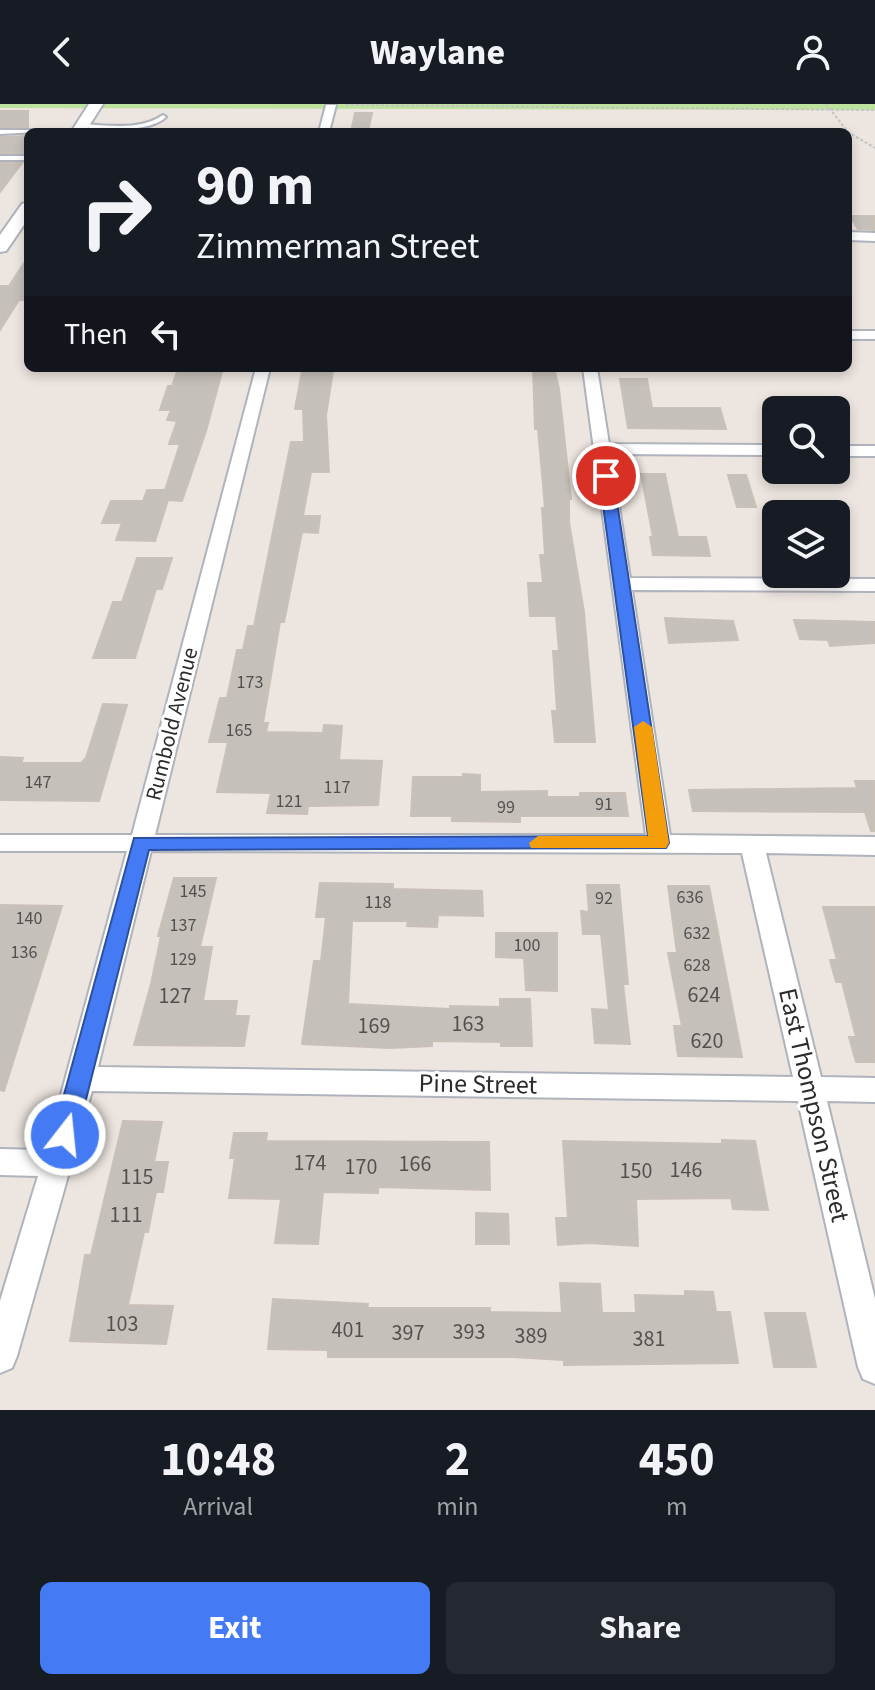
<!DOCTYPE html>
<style>
body{margin:0;font-family:"Source Sans 3",sans-serif;background:#242831;color:#f1f3f6;height:100vh;display:flex;flex-direction:column;font-size:30px;white-space:nowrap}
*{box-sizing:border-box;margin:0}
p{font-size:26px;color:#9ea1a6}
.icon{flex:none;width:44px;height:44px;fill:none;stroke:currentColor;stroke-width:2;stroke-linecap:round;stroke-linejoin:round}
.map{position:relative;height:1306px;overflow:hidden}
.sheet{display:flex;flex-direction:column;background:#171b24;flex:1}
.sheet>*{flex:none}
.guide{position:absolute;left:24px;top:24px;width:828px;height:244px;border-radius:12px;box-shadow:0 4px 12px #0003;background:#171b24;color:#f1f3f6;overflow:hidden}
.tools{position:absolute;left:762px;top:292px;display:grid;gap:16px}
.tools a{display:grid;place-items:center;width:88px;height:88px;border-radius:12px;background:#171b24;box-shadow:0 4px 12px #0003;font-size:40px}
.pin{position:absolute;display:grid;place-items:center;width:68px;height:68px;color:#fff;margin:-34px;border:4px solid #fff;border-radius:50%;box-shadow:0 2px 8px #0007}
.me{position:absolute;width:88px;margin:-44px;rotate:16deg;stroke-linejoin:round;filter:drop-shadow(0 0 6px #0008)}
.turn{display:flex;align-items:center;gap:28px;height:168px;padding:0 40px;font-size:36px}
.turn .icon{width:104px;height:104px;stroke-width:2.5}
.turn b{display:block;font-size:56px;line-height:68px}
.then{display:flex;align-items:center;height:76px;padding:0 40px;background:#0003;gap:16px;font-size:30px}
.eta{display:flex;justify-content:space-evenly;align-items:center;height:136px;text-align:center}
.eta b{font-size:48px;font-weight:700;line-height:56px}
.button{display:flex;gap:16px;margin-top:auto;padding:16px 40px}
.button a{flex:1;height:92px;border-radius:12px;background:#447bf5;color:#fff;font-size:32px;font-weight:700;line-height:92px;text-align:center}
.button a+a{background:#242831;color:#f1f3f6}
header{display:flex;justify-content:space-between;align-items:center;height:104px;padding:0 40px;background:#171b24;font-size:36px;font-weight:700}
.map>svg:first-child{display:block}
.green{fill:#bde29d}
.building{fill:#c6c0ba;stroke:#c9c1b8;stroke-width:2}
.lines{fill:none;stroke-linecap:round;stroke-linejoin:round}
.lane-casing{stroke:#afb3bc;stroke-width:4}
.street-casing{stroke:#afb3bc;stroke-width:4}
.secondary-casing{stroke:#afb3bc;stroke-width:4}
.path{stroke:#c4c4c4;stroke-width:2;stroke-dasharray:3 2;stroke-linecap:butt}
.lane{fill:#fff;fill-rule:evenodd}
.street{fill:#fff;fill-rule:evenodd}
.secondary{fill:#fff;fill-rule:evenodd}
.route{fill:#447bf5;stroke:#2c509f;stroke-width:2}
.slow{fill:#f59e0b}
.labels{text-anchor:middle;dominant-baseline:central;stroke-width:6;stroke-linejoin:round;paint-order:stroke}
.number-label{font-size:18px;fill:#525150}
.street-label{font-size:22px;fill:#2c2c2c;stroke:#fff}
.near-number-label{font-size:22px;fill:#525150}
.near-street-label{font-size:26px;fill:#2c2c2c;stroke:#fff}
</style>
<header><svg class="icon" aria-label="back" viewBox="0 0 24 24"><path d="M15 5l-7 7 7 7"/></svg>Waylane<svg class="icon" aria-label="person" viewBox="0 0 24 24"><circle cx="12" cy="8" r="4"/><path d="M4 21q1-7 8-7t8 7"/></svg></header>
<div class="map">
<svg width="875" height="1306" viewBox="0 0 875 1306">
<rect width="100%" height="100%" fill="#ede5df"/>
<!-- green -->
<path class="green" d="M 0,0 L 875,0 L 875,6 L 0,4 Z"/>
<!-- building -->
<path class="building" d="M 0,7 L 28,7 L 28,23 L 0,23 Z
M 355,9 L 372,9 L 368,28 L 351,28 Z
M 28,32 L 28,49 L 0,49 L 0,33 Z
M 0,59 L 22,59 L 0,88 Z
M 850,112 L 875,112 L 875,126 L 858,125 Z
M 28,153 L 28,196 L 19,196 L 0,226 L 0,182 L 9,182 Z
M 189,264 L 223,264 L 206,327 L 182,397 L 168,396 L 155,437 L 116,436 L 122,419 L 102,419 L 111,397 L 143,397 L 147,386 L 165,386 L 180,340 L 169,340 L 177,317 L 167,316 L 171,306 L 160,306 L 168,282 L 172,282 L 177,268 L 187,269 Z
M 533,264 L 554,264 L 559,285 L 571,395 L 569,395 L 569,418 L 584,508 L 595,638 L 555,638 L 552,607 L 557,607 L 553,547 L 559,547 L 556,512 L 530,512 L 528,479 L 543,479 L 540,451 L 545,451 L 542,404 L 545,404 L 538,325 L 535,325 Z
M 302,267 L 333,267 L 326,311 L 329,368 L 311,368 L 303,412 L 320,412 L 318,429 L 302,428 L 284,518 L 280,518 L 263,619 L 268,619 L 266,628 L 323,629 L 324,621 L 342,622 L 339,656 L 382,657 L 378,701 L 308,702 L 307,710 L 267,709 L 271,689 L 217,688 L 228,638 L 209,638 L 220,594 L 227,594 L 237,546 L 243,546 L 248,522 L 254,522 L 291,338 L 304,338 L 303,305 L 295,305 Z
M 620,275 L 647,275 L 652,304 L 720,304 L 726,325 L 628,324 Z
M 641,370 L 665,370 L 678,433 L 706,433 L 710,452 L 653,451 L 650,433 L 653,433 Z
M 728,371 L 746,371 L 756,403 L 737,403 Z
M 137,454 L 172,454 L 162,485 L 156,485 L 135,554 L 93,554 L 113,498 L 122,498 Z
M 665,514 L 733,517 L 738,536 L 669,539 Z
M 794,516 L 875,518 L 875,539 L 830,542 L 828,536 L 800,535 Z
M 103,600 L 127,601 L 99,697 L 0,696 L 0,653 L 23,654 L 21,659 L 81,659 L 86,654 Z
M 463,670 L 480,671 L 480,688 L 547,687 L 547,693 L 580,693 L 580,689 L 625,689 L 628,712 L 520,712 L 520,718 L 452,717 L 452,712 L 411,712 L 413,673 L 463,673 Z
M 855,677 L 875,677 L 875,727 L 871,727 L 865,708 L 693,707 L 689,686 L 857,684 Z
M 174,774 L 216,774 L 200,843 L 212,843 L 203,897 L 237,897 L 235,912 L 249,912 L 244,942 L 134,941 L 151,880 L 161,832 L 158,832 Z
M 320,779 L 393,780 L 393,785 L 482,787 L 483,812 L 438,811 L 437,823 L 407,822 L 408,817 L 352,817 L 348,900 L 450,905 L 450,902 L 500,903 L 500,895 L 530,895 L 532,942 L 501,942 L 501,938 L 432,937 L 432,942 L 390,944 L 302,940 L 314,857 L 321,857 L 326,813 L 316,813 Z
M 587,781 L 619,781 L 628,880 L 623,880 L 630,940 L 595,939 L 592,905 L 609,906 L 601,830 L 583,830 L 581,807 L 589,808 Z
M 668,782 L 709,782 L 742,953 L 678,952 L 674,922 L 682,922 L 668,849 L 677,849 Z
M 0,801 L 62,802 L 4,987 L 0,986 Z
M 823,803 L 875,803 L 875,958 L 856,958 L 849,933 L 856,933 L 842,878 L 836,878 L 830,856 L 837,856 Z
M 496,829 L 557,829 L 557,887 L 526,886 L 524,854 L 496,853 Z
M 123,1017 L 162,1018 L 154,1058 L 168,1058 L 163,1088 L 156,1088 L 148,1128 L 144,1128 L 128,1201 L 173,1202 L 166,1240 L 70,1237 L 85,1151 L 91,1151 Z
M 234,1029 L 267,1029 L 266,1037 L 489,1038 L 490,1086 L 378,1083 L 378,1089 L 323,1088 L 318,1140 L 275,1139 L 281,1095 L 229,1094 L 235,1054 L 230,1054 Z
M 722,1036 L 755,1037 L 768,1106 L 733,1105 L 731,1094 L 636,1095 L 638,1142 L 588,1139 L 558,1141 L 556,1114 L 568,1114 L 563,1037 L 722,1040 Z
M 476,1109 L 508,1110 L 509,1140 L 476,1140 Z
M 560,1179 L 600,1180 L 602,1209 L 636,1209 L 635,1191 L 685,1192 L 685,1187 L 713,1188 L 716,1208 L 730,1208 L 738,1259 L 564,1261 L 564,1256 L 513,1253 L 328,1253 L 328,1246 L 268,1245 L 273,1195 L 368,1200 L 367,1204 L 490,1204 L 490,1208 L 562,1209 Z
M 765,1209 L 805,1209 L 816,1263 L 774,1263 Z"/>
<g class="lines">
<defs>
<path id="lane" d="M 163,11 L 166,13 C 149,29 100,27 79,22 L 82,20 C 109,21 140,27 163,11 Z
M 0,26 L 35,26 L 38,28 L 0,30 Z
M 0,52 L 28,52 L 28,56 L 0,56 Z"/>
<path id="street" d="M 326,1 L 336,1 L 329,28 L 319,28 Z
M 848,128 L 875,129 L 875,137 L 848,136 Z
M 848,227 L 875,227 L 875,235 L 848,235 Z
M 256,264 L 270,264 L 155,731 L 646,731 L 583,264 L 597,264 L 609,340 L 776,341 L 776,351 L 611,350 L 630,474 L 875,475 L 875,487 L 632,486 L 670,731 L 875,733 L 875,751 L 766,749 L 821,973 L 875,974 L 875,998 L 827,997 L 875,1195 L 875,1280 L 863,1275 L 858,1263 L 798,997 L 92,987 L 17,1252 L 12,1264 L 0,1269 L 0,1197 L 38,1072 L 0,1071 L 0,1045 L 46,1046 L 127,747 L 0,747 L 0,731 L 132,731 ZM 151,747 L 742,749 L 793,973 L 98,963 Z
M 836,342 L 875,342 L 875,352 L 836,352 Z"/>
<path id="secondary" d="M 89,0 L 103,0 L 85,28 L 71,28 Z
M 28,98 L 28,115 L 6,147 L 0,148 L 0,131 L 22,100 Z"/>
</defs>
<!-- lane casing -->
<use href="#lane" class="lane-casing"/>
<!-- street casing -->
<use href="#street" class="street-casing"/>
<!-- secondary casing -->
<use href="#secondary" class="secondary-casing"/>
<!-- path -->
<path class="path" d="M 826,0 L 848,28 L 875,44
M 346,1 L 875,6"/>
<!-- lane -->
<use href="#lane" class="lane"/>
<!-- street -->
<use href="#street" class="street"/>
<!-- secondary -->
<use href="#secondary" class="secondary"/>
</g>
<!-- route -->
<path class="route" d="M 606,368 L 613,372 L 669,739 L 666,744 L 149,746 L 77,1031 L 73,1038 L 65,1041 L 56,1038 L 53,1031 L 134,734 L 648,732 L 599,372 Z"/>
<!-- slow -->
<path class="slow" d="M 643,617 L 652,623 L 669,739 L 666,744 L 531,744 L 529,739 L 538,732 L 648,732 L 634,623 Z"/>
<g class="labels">
<!-- number labels -->
<g class="number-label">
<text x="250" y="578">173</text>
<text x="239" y="626">165</text>
<text x="38" y="678">147</text>
<text x="337" y="683">117</text>
<text x="289" y="697">121</text>
<text x="604" y="700">91</text>
<text x="506" y="703">99</text>
<text x="193" y="787">145</text>
<text x="690" y="793">636</text>
<text x="604" y="794">92</text>
<text x="378" y="798">118</text>
<text x="29" y="814">140</text>
<text x="183" y="821">137</text>
<text x="697" y="829">632</text>
<text x="527" y="841">100</text>
<text x="24" y="848">136</text>
<text x="183" y="855">129</text>
<text x="697" y="861">628</text>
</g>
<!-- street labels -->
<g class="street-label">
<text transform="translate(172 620) rotate(-76)">Rumbold Avenue</text>
</g>
<!-- near-number labels -->
<g class="near-number-label">
<text x="704" y="891">624</text>
<text x="175" y="892">127</text>
<text x="468" y="920">163</text>
<text x="374" y="922">169</text>
<text x="707" y="937">620</text>
<text x="310" y="1059">174</text>
<text x="415" y="1060">166</text>
<text x="361" y="1063">170</text>
<text x="686" y="1066">146</text>
<text x="636" y="1067">150</text>
<text x="137" y="1073">115</text>
<text x="126" y="1111">111</text>
<text x="122" y="1220">103</text>
<text x="348" y="1226">401</text>
<text x="469" y="1228">393</text>
<text x="408" y="1229">397</text>
<text x="531" y="1232">389</text>
<text x="649" y="1235">381</text>
</g>
<!-- near-street labels -->
<g class="near-street-label">
<text transform="translate(478 980) rotate(1)">Pine Street</text>
<text transform="translate(814 1001) rotate(77)">East Thompson Street</text>
</g>
</g>
</svg>
<div class="tools">
<a><svg class="icon" aria-label="search" viewBox="0 0 24 24"><circle cx="10" cy="10" r="6"/><path d="M15 15l6 6"/></svg></a>
<a><svg class="icon" aria-label="layers" viewBox="0 0 24 24"><path d="M12 4l9 5-9 5-9-5zM3 14l9 5 9-5"/></svg></a>
</div>
<div class="pin" style="left:606px;top:372px;background:#d93025"><svg class="icon" aria-label="arrive" viewBox="0 0 24 24"><path d="M6 21V4h12l-3 4 3 4H6"/></svg></div>
<svg class="me" style="left:65px;top:1031px" viewBox="-20 -20 40 40"><circle r="17" fill="#447bf5" stroke="#fff" stroke-width="3"/><path d="M0-11L8 9 0 5-8 9z" fill="#fff"/></svg>
<div class="guide">
<div class="turn"><svg class="icon" aria-label="right" viewBox="0 0 24 24"><path d="M7 20v-9h11M14 6l5 5-5 5"/></svg><div><b>90 m</b>Zimmerman Street</div></div>
<div class="then">Then<svg class="icon" aria-label="left" viewBox="0 0 24 24"><path d="M17 20v-9H6M10 6l-5 5 5 5"/></svg></div>
</div>
</div>
<section class="sheet">
<div class="eta">
<div><b>10:48</b><p>Arrival</p></div>
<div><b>2</b><p>min</p></div>
<div><b>450</b><p>m</p></div>
</div>
<div class="button"><a>Exit</a><a>Share</a></div>
</section>
